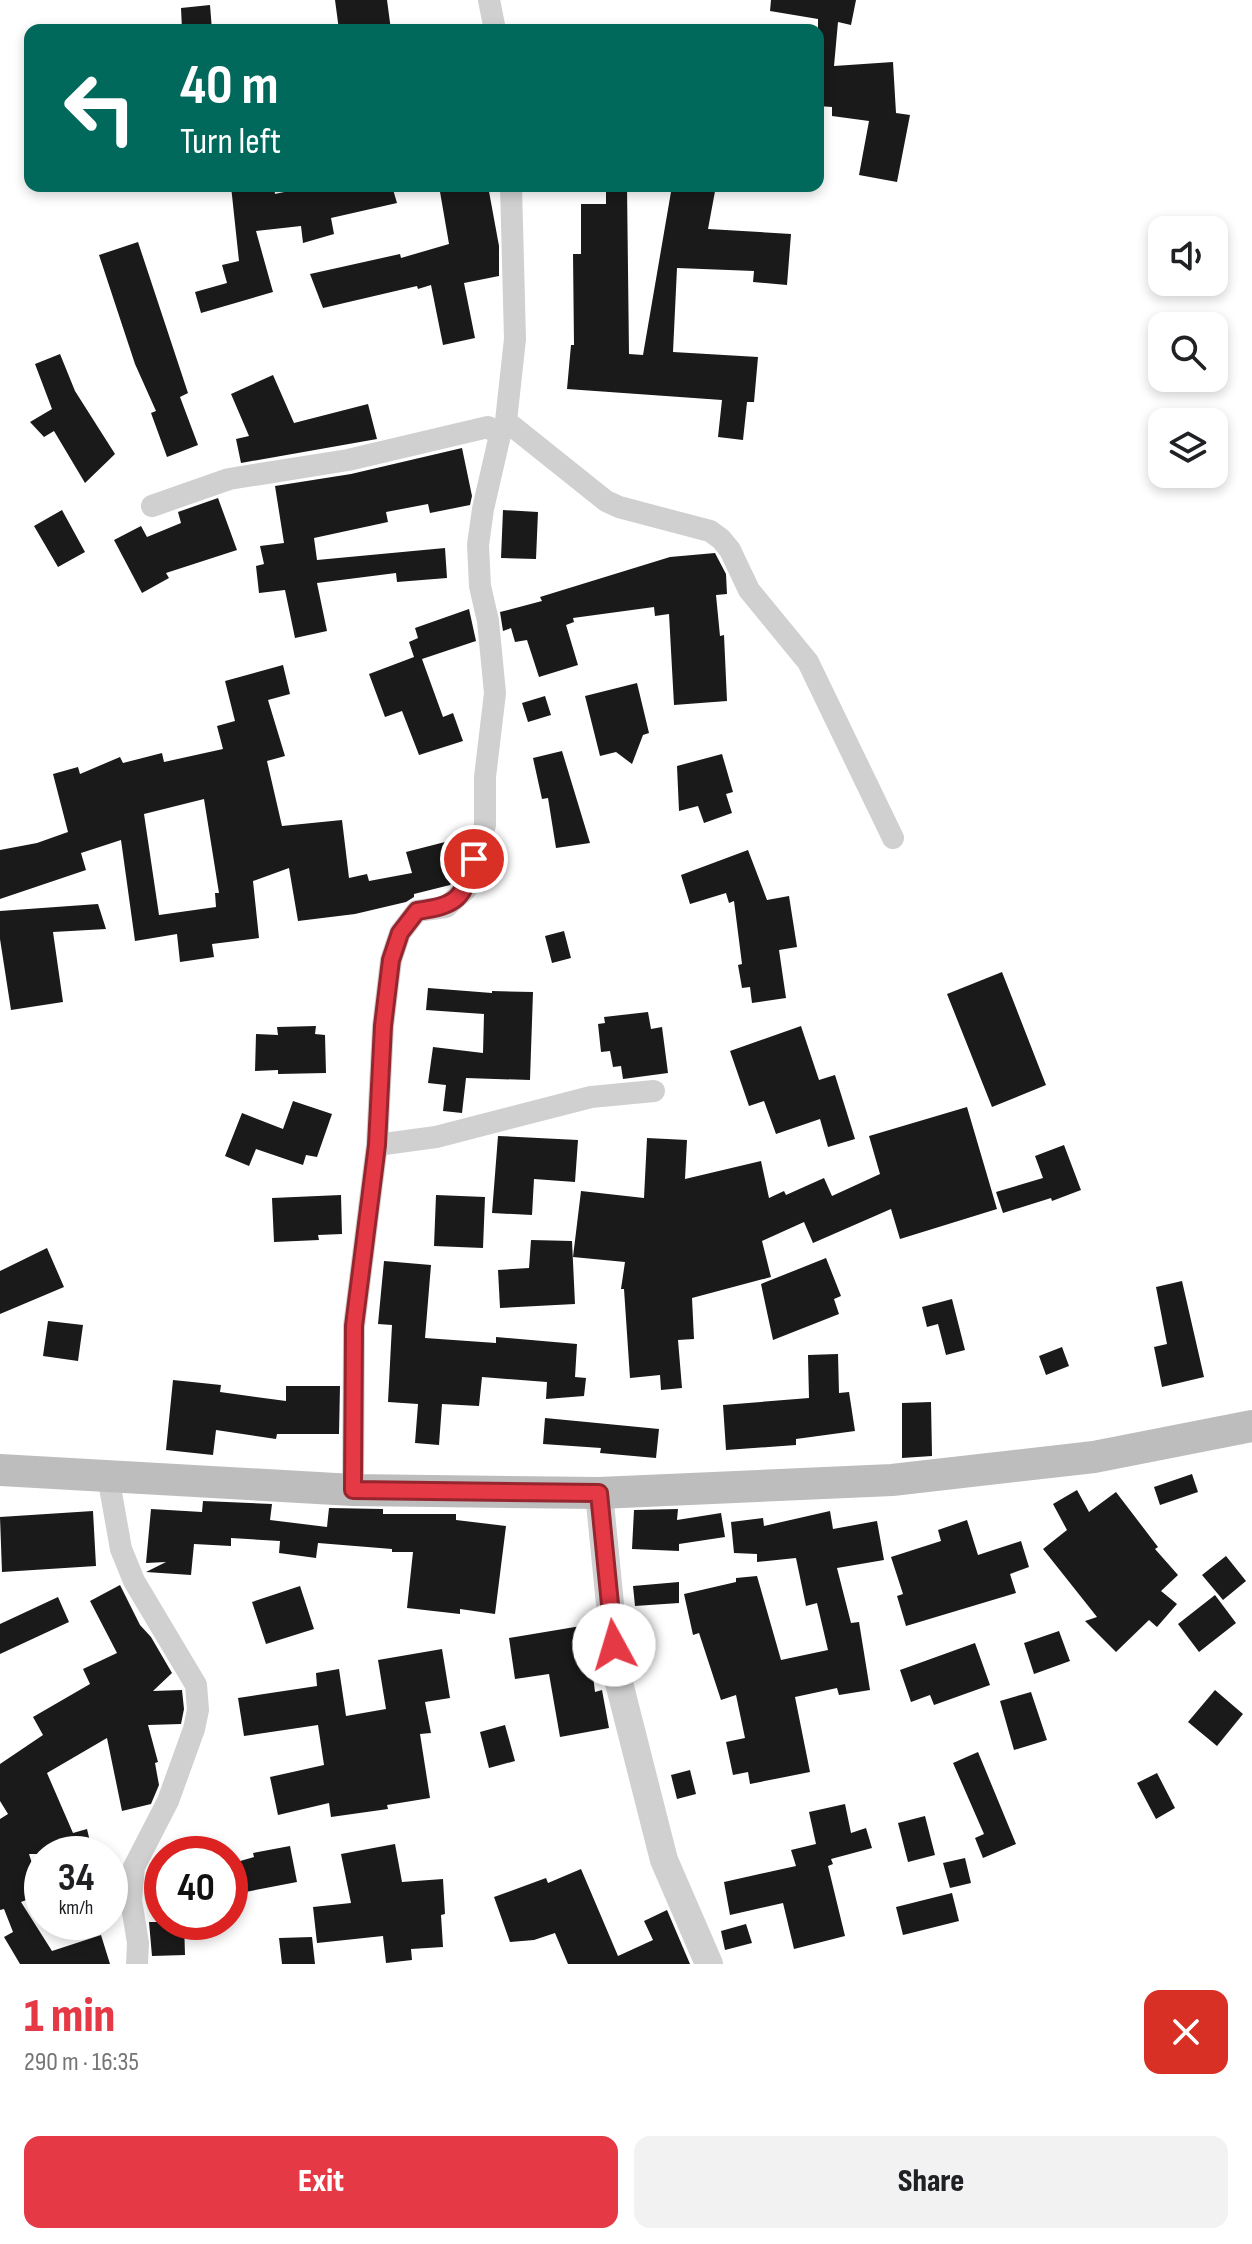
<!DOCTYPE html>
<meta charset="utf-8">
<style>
body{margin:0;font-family:"Sofia Sans Condensed",sans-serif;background:#f2f2f2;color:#202124;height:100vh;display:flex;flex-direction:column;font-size:30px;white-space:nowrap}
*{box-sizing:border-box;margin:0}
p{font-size:26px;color:#757577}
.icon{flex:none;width:44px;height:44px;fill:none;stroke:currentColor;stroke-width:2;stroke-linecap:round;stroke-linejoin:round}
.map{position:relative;height:1964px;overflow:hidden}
.panel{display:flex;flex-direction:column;background:#fff;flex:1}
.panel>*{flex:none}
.top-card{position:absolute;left:24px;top:24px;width:800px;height:168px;border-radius:16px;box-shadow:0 4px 12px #0003;background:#00695c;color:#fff;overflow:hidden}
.fabs{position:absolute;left:1148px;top:216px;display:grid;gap:16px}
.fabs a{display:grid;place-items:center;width:80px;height:80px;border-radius:16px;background:#fff;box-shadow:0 4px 12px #0003;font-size:40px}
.speed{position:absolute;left:24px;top:1836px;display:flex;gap:16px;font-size:40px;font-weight:700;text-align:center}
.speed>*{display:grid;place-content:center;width:104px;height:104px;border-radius:50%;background:#fff;box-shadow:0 4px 12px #0003;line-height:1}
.speed small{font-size:20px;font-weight:400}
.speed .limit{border:12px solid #d22;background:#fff;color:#111}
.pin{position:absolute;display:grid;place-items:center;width:68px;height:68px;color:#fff;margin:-34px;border:4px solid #fff;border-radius:50%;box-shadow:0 2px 8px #0007}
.me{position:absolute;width:88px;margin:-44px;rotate:354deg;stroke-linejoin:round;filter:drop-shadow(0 0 6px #0008)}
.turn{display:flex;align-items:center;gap:28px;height:168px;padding:0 24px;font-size:36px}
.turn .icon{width:104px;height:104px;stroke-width:2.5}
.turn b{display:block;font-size:56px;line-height:68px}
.round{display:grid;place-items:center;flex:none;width:84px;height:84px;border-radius:16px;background:#f2f2f2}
.summary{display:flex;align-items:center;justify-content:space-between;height:136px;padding:0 24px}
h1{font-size:48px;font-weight:800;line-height:60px;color:#e63946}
.action{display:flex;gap:16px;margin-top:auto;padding:16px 24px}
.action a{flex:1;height:92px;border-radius:16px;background:#e63946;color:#fff;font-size:32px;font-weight:800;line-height:92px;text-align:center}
.action a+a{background:#f2f2f2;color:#202124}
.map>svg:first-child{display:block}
.building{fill:#1a1a1a;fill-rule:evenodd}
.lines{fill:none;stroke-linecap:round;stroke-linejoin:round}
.minor{stroke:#d0d0d0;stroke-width:22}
.tertiary{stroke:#d0d0d0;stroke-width:28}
.secondary{stroke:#bdbdbd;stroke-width:32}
.route-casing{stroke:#96252e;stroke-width:20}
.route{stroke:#e63946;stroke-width:14}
</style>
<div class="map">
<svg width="1252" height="1964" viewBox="0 0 1252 1964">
<rect width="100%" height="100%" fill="#fff"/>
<!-- building -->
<path class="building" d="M 335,0 L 387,0 L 391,30 L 339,30 Z
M 771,0 L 856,0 L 851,25 L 838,22 L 834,66 L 893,62 L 896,113 L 910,115 L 897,182 L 859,175 L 869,121 L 832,116 L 832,107 L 818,106 L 818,19 L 770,11 Z
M 210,5 L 212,30 L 182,30 L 181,8 Z
M 231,186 L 274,186 L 275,194 L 312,186 L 392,186 L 397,203 L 331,218 L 334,234 L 303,243 L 301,226 L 256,231 L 273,292 L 201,313 L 195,292 L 227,283 L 222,265 L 239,261 Z
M 439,186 L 488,186 L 499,246 L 499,276 L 464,283 L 475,338 L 443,345 L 431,285 L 418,289 L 417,286 L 323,308 L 310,274 L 400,254 L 401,258 L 449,244 Z
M 606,186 L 627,186 L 629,354 L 643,355 L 672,186 L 716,186 L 708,229 L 791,234 L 787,285 L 753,282 L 754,271 L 677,268 L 673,352 L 758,357 L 754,402 L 747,402 L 743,440 L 718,437 L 722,400 L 567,389 L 571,345 L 574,345 L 573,254 L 581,254 L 581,204 L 606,204 Z
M 138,242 L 188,393 L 180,397 L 198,445 L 167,457 L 151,413 L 156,411 L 135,364 L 99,255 Z
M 60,354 L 75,391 L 115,454 L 85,483 L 54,431 L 44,437 L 30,422 L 52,409 L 35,364 Z
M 273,375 L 294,423 L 368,404 L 377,439 L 241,463 L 236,439 L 249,436 L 231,394 Z
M 462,448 L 472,496 L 470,505 L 430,513 L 428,504 L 386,512 L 388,522 L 314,538 L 317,560 L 445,548 L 447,578 L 397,582 L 396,573 L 317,583 L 327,631 L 295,638 L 285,590 L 259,593 L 256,566 L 264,564 L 260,546 L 284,543 L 275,486 L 351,474 Z
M 218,498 L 237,550 L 166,573 L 169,578 L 142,593 L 114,540 L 141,526 L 147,537 L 181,523 L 178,512 Z
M 62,510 L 85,552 L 58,567 L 34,526 Z
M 503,510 L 538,512 L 536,559 L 501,558 Z
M 715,553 L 726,574 L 727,594 L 716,595 L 720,636 L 724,635 L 727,701 L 674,705 L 669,614 L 655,616 L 654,607 L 573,618 L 574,622 L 566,625 L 578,665 L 539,677 L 527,640 L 515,642 L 511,628 L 503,631 L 500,612 L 542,601 L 540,597 L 670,557 Z
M 469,609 L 476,641 L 422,659 L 443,717 L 453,713 L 463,741 L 419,755 L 402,711 L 385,717 L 369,674 L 414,657 L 409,642 L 418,638 L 415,628 Z
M 283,665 L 290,694 L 268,700 L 285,756 L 267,761 L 282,826 L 342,820 L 349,878 L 367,874 L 369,881 L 412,873 L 406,852 L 445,842 L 454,880 L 450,885 L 414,894 L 414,897 L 406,902 L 355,914 L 298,921 L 289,868 L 253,881 L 259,938 L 212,944 L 214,957 L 180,962 L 177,934 L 135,941 L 121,840 L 81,853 L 86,870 L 0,899 L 0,850 L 37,843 L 68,832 L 53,774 L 78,767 L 80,774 L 120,757 L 123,763 L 162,753 L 164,762 L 223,749 L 217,726 L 235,721 L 225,681 ZM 204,799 L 219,893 L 215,893 L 216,907 L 159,915 L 144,814 Z
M 637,683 L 649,733 L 643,735 L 632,764 L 616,752 L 600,756 L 585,696 Z
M 545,696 L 551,715 L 528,722 L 522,703 Z
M 562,751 L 590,843 L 556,848 L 548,798 L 542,799 L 533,758 Z
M 722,754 L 733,792 L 726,794 L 732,813 L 704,823 L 698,806 L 679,811 L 677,766 Z
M 748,850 L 767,900 L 789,896 L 797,947 L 779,950 L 786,998 L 752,1003 L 750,987 L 742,988 L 738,965 L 742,964 L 734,901 L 729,903 L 726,893 L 690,904 L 681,875 Z
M 98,904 L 106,929 L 53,932 L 63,1002 L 11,1010 L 0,939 L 0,911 Z
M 564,931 L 571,958 L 552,963 L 545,936 Z
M 1002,972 L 1046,1085 L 992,1107 L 947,994 Z
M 428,988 L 492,993 L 492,991 L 533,992 L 530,1080 L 466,1078 L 462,1113 L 443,1111 L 446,1085 L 428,1083 L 433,1047 L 483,1053 L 484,1014 L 426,1010 Z
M 648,1012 L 651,1029 L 662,1027 L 668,1073 L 623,1079 L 621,1066 L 613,1067 L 610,1051 L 601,1052 L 598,1024 L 605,1023 L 604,1017 Z
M 316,1026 L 315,1034 L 325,1035 L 326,1073 L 278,1074 L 278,1070 L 255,1071 L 256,1034 L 278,1035 L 277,1027 Z
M 801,1026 L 819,1080 L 835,1075 L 855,1139 L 828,1147 L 820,1119 L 776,1134 L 764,1101 L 749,1106 L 730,1051 Z
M 293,1101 L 332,1114 L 317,1157 L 306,1155 L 303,1165 L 256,1149 L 249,1166 L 225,1156 L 242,1113 L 283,1129 Z
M 967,1107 L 997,1209 L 900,1239 L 891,1209 L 813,1243 L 804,1222 L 762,1241 L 771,1277 L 692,1298 L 694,1339 L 678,1340 L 682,1388 L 661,1390 L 660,1375 L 630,1378 L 624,1289 L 621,1289 L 625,1262 L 573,1257 L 581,1191 L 644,1198 L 647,1138 L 687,1140 L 685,1179 L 761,1161 L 769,1198 L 784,1191 L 786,1195 L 824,1178 L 832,1196 L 880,1174 L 869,1136 Z
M 498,1136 L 578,1140 L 575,1182 L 534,1179 L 532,1215 L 492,1213 Z
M 1064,1145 L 1081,1190 L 1052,1201 L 1051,1198 L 1003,1213 L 996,1192 L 1043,1178 L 1035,1156 Z
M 341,1195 L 342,1234 L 318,1235 L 319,1240 L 274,1242 L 272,1198 Z
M 436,1195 L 485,1197 L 483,1248 L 434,1246 Z
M 531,1240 L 572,1241 L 575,1304 L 500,1308 L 498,1270 L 529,1268 Z
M 47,1248 L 64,1287 L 0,1314 L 0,1271 Z
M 826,1258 L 841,1296 L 834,1299 L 839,1314 L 773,1340 L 761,1284 Z
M 384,1261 L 431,1265 L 425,1338 L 496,1343 L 496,1337 L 577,1344 L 575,1377 L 586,1378 L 584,1396 L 546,1399 L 547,1382 L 482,1377 L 479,1406 L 442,1404 L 439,1445 L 415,1443 L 418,1404 L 388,1402 L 392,1325 L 378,1324 Z
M 1182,1281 L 1204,1377 L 1162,1387 L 1154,1347 L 1167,1344 L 1156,1287 Z
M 952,1299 L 965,1350 L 946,1355 L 938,1324 L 927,1327 L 922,1307 Z
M 48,1321 L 83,1325 L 78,1361 L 43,1356 Z
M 1062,1347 L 1069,1366 L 1046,1375 L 1039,1356 Z
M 838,1354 L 839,1393 L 849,1392 L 855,1431 L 796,1439 L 796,1445 L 726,1450 L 723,1405 L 809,1398 L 808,1355 Z
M 173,1380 L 221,1385 L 220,1392 L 286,1401 L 286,1386 L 340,1386 L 339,1434 L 277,1434 L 276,1439 L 216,1430 L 213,1455 L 166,1450 Z
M 931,1402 L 932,1456 L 902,1458 L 902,1403 Z
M 545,1418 L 659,1429 L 656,1458 L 600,1453 L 601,1448 L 543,1444 Z
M 1192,1474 L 1198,1492 L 1160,1505 L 1154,1487 Z
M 1077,1490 L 1089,1512 L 1116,1492 L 1158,1547 L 1155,1549 L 1178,1575 L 1161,1591 L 1177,1604 L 1157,1627 L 1149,1620 L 1116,1652 L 1085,1621 L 1097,1617 L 1043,1549 L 1067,1530 L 1053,1504 Z
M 203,1501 L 272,1504 L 270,1520 L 327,1527 L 329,1508 L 383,1509 L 383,1514 L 456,1514 L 456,1520 L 506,1526 L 495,1614 L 460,1609 L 460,1614 L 407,1608 L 413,1552 L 392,1552 L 392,1549 L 318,1543 L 316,1558 L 279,1553 L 280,1541 L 231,1538 L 231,1546 L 194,1544 L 191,1575 L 146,1572 L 166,1562 L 146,1563 L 151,1509 L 202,1512 Z
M 678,1509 L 677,1520 L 721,1513 L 725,1537 L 679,1544 L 679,1551 L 632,1549 L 634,1510 Z
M 93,1511 L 96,1566 L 2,1572 L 0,1517 Z
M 830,1511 L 833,1529 L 877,1521 L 884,1560 L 837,1568 L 851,1623 L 859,1622 L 870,1690 L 839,1695 L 837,1688 L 795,1697 L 810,1772 L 750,1784 L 748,1772 L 733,1775 L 726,1742 L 745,1738 L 736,1695 L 721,1700 L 699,1633 L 693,1635 L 684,1594 L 736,1582 L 736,1578 L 757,1576 L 781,1660 L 828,1650 L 817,1603 L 806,1606 L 796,1558 L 757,1562 L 757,1554 L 734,1553 L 731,1522 L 763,1518 L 764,1526 Z
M 967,1520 L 978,1555 L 1021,1541 L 1029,1567 L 1010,1574 L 1016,1593 L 906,1626 L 897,1596 L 903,1594 L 891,1557 L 941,1541 L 938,1530 Z
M 1226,1556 L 1246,1581 L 1223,1600 L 1202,1575 Z
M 679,1582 L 679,1603 L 635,1606 L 633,1586 Z
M 120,1585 L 140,1625 L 151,1637 L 172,1673 L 153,1691 L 182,1690 L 184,1709 L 181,1724 L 148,1725 L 158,1762 L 155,1763 L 159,1785 L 151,1804 L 122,1811 L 107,1738 L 47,1773 L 73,1833 L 87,1829 L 93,1854 L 29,1854 L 42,1894 L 21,1902 L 52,1951 L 101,1935 L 110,1964 L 20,1964 L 4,1937 L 13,1932 L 4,1909 L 0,1910 L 0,1819 L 8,1814 L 0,1801 L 0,1764 L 43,1735 L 33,1717 L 90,1684 L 83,1669 L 117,1653 L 90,1601 Z
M 300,1586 L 314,1629 L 266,1644 L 252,1602 Z
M 1215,1595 L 1236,1623 L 1199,1652 L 1178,1624 Z
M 58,1597 L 69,1622 L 0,1654 L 0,1624 Z
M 587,1625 L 595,1692 L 602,1690 L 609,1728 L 560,1737 L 549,1674 L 515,1679 L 509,1638 Z
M 1059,1631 L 1070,1661 L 1034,1674 L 1024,1643 Z
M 975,1643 L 990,1685 L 934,1705 L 930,1695 L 911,1702 L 900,1670 Z
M 442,1649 L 450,1698 L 425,1702 L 431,1733 L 420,1734 L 430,1798 L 387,1805 L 388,1809 L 331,1817 L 329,1803 L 278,1815 L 270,1777 L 324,1765 L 318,1725 L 244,1736 L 238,1698 L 317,1686 L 316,1673 L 339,1669 L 346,1716 L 386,1709 L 378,1660 Z
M 1215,1690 L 1243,1714 L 1217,1746 L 1188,1722 Z
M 1031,1692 L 1047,1740 L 1014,1750 L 1000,1701 Z
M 505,1725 L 515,1761 L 489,1768 L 480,1732 Z
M 978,1752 L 1016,1844 L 983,1858 L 975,1838 L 984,1834 L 953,1763 Z
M 690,1770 L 696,1794 L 677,1799 L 671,1775 Z
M 1157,1773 L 1175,1808 L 1156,1819 L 1137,1783 Z
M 845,1804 L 851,1833 L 866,1828 L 872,1848 L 831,1859 L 833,1864 L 828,1866 L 845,1936 L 794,1949 L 783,1903 L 730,1915 L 724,1882 L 796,1866 L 791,1850 L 816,1844 L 809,1812 Z
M 925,1816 L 935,1855 L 908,1862 L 898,1823 Z
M 395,1844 L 402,1882 L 443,1879 L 445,1914 L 441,1915 L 443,1947 L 411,1949 L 412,1960 L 386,1963 L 383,1936 L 317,1943 L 313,1907 L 351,1903 L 341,1854 Z
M 290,1846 L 297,1882 L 235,1894 L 234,1892 L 230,1893 L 230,1864 L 254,1857 L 253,1853 Z
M 965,1858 L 971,1883 L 950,1888 L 943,1863 Z
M 581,1869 L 618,1956 L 653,1940 L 644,1921 L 667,1910 L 690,1964 L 568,1964 L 555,1933 L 534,1940 L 510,1942 L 494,1897 L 546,1878 L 548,1883 Z
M 952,1893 L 959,1921 L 903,1935 L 896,1907 Z
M 149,1922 L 184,1922 L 185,1955 L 152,1956 Z
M 746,1924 L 752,1943 L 725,1950 L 721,1931 Z
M 312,1937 L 315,1964 L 282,1964 L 279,1938 Z"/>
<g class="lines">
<!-- minor -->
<path class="minor" d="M 489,0 L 495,30
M 506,421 L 606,501 L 619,507 L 710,531 L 721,539 L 730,550 L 749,590 L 808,662 L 893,838
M 152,506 L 229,479 L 348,460 L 488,427 L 500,435
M 377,1145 L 436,1137 L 591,1097 L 654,1091
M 108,1476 L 121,1549 L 134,1581 L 196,1685 L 198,1710 L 194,1729 L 168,1801 L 134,1867 L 131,1900 L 138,1943 L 137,1964
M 353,1490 L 354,1326 L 377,1145 L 383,1026 L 391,960 L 400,933 L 417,911 L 446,907 L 466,889 L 485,825 L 485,777 L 495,693 L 488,621 L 480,586 L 478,545 L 483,509 L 500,435 L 506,421 L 515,339 L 511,186"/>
<!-- tertiary -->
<path class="tertiary" d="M 599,1493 L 617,1675 L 664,1860 L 709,1964"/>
<!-- secondary -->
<path class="secondary" d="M 0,1470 L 353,1490 L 599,1493 L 892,1480 L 1094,1457 L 1252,1426"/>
</g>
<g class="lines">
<defs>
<path id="route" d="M 474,859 C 463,899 458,905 417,911 L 400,933 L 391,960 L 383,1026 L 377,1145 L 354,1326 L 353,1490 L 599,1493 L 614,1645"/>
</defs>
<!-- route casing -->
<use href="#route" class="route-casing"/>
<!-- route -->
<use href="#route" class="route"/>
</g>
</svg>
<div class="fabs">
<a><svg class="icon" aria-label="sound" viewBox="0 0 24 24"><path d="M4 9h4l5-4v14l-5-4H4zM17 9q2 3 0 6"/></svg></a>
<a><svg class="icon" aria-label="search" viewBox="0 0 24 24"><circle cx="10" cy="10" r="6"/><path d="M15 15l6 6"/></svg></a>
<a><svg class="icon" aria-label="layers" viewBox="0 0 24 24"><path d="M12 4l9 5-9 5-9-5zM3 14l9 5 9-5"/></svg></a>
</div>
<div class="speed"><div>34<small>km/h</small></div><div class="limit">40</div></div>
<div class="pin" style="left:474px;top:859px;background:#d93025"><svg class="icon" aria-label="arrive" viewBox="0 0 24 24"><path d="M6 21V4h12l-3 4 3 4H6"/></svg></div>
<svg class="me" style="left:614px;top:1645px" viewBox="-20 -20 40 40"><circle r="19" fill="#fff"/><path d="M0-13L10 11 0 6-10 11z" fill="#e63946"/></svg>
<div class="top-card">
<div class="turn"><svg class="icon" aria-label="left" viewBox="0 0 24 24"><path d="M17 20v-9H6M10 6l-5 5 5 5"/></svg><div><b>40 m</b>Turn left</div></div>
</div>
</div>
<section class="panel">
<div class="summary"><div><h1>1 min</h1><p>290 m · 16:35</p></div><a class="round" style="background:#d93025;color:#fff"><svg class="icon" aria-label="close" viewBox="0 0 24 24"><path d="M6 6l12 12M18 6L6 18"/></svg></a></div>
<div class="action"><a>Exit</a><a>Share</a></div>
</section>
